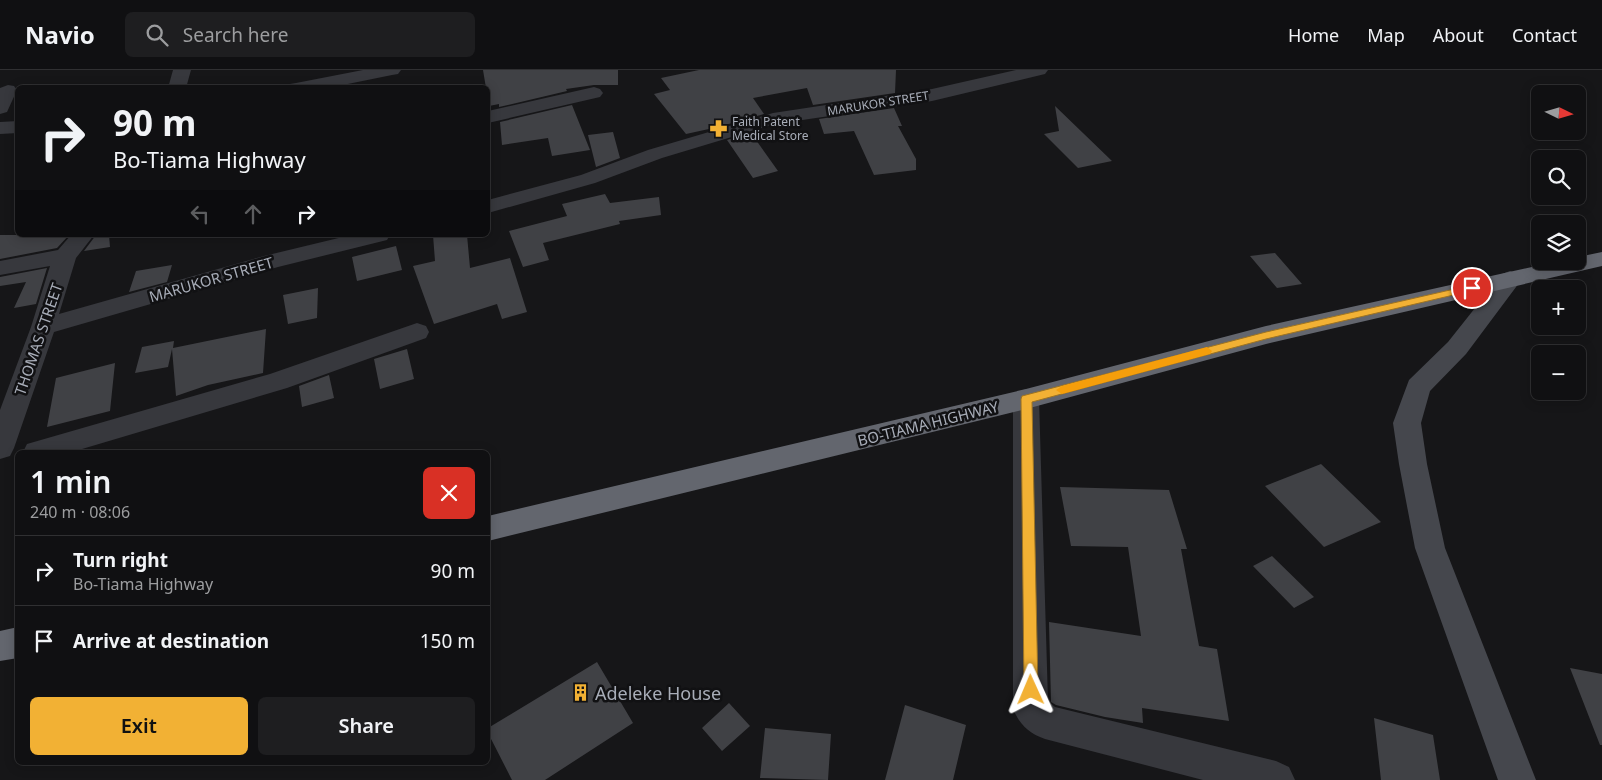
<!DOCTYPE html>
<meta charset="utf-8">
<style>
body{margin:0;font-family:"Noto Sans",sans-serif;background:#1e1e20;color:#f1f3f6;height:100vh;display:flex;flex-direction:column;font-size:19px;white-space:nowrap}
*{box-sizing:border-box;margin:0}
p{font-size:16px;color:#9c9d9f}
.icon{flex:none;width:28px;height:28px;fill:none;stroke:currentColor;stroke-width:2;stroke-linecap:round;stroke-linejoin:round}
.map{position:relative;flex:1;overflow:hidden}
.details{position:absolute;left:15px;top:380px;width:475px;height:315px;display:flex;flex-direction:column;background:#101012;border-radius:8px;box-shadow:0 2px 12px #0003,0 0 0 1px #303032}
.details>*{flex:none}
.hud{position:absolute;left:15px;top:15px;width:475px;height:152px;border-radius:8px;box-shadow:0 2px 12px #0003,0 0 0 1px #303032;background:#101012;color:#f1f3f6;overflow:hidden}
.needle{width:32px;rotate:95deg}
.fabs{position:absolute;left:1531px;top:15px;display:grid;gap:10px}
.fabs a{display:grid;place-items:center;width:55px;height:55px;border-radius:8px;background:#101012;box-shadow:0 2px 12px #0003,0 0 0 1px #303032;font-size:25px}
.pin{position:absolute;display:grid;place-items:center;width:42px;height:42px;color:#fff;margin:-21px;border:2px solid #fff;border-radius:50%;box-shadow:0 1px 5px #0007}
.me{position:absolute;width:55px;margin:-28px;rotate:359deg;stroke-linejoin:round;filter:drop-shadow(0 0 4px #0008)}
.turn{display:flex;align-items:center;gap:18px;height:105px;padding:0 15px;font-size:22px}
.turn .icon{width:65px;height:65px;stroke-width:2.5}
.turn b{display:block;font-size:35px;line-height:42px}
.lanes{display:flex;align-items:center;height:48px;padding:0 15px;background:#0003;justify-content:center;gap:25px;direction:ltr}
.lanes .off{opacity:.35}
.round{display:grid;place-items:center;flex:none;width:52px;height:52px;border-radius:8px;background:#1e1e20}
.overview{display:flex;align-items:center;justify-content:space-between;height:85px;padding:0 15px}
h1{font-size:30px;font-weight:600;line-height:38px}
.cta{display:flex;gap:10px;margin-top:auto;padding:10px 15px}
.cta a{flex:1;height:58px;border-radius:8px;background:#f2b134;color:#111;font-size:20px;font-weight:600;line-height:58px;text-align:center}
.cta a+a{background:#1e1e20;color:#f1f3f6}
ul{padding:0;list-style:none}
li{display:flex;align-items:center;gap:15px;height:70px;padding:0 15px;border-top:1px solid #303032}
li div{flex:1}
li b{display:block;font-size:19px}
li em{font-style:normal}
header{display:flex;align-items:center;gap:30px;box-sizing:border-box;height:70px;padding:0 25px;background:#101012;border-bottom:1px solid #303032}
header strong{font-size:24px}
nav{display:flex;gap:28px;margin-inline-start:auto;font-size:18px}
.search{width:350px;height:45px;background:#1e1e20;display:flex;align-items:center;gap:12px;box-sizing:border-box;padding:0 18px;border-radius:8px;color:#9c9d9f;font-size:19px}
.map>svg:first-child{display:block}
.building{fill:#404145}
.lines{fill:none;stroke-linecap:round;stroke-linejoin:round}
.street{fill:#37383d;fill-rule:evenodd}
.secondary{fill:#45474d;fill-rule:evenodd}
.highway{fill:#63666e;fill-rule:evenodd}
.route{fill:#f2b134;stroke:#9d7322}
.slow{fill:#f59e0b}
.labels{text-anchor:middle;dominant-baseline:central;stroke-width:5;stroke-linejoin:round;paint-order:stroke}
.far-street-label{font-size:12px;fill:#a8adb8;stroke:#111113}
.far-poi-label{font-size:12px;fill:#a8adb8;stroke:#111113;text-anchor:start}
.street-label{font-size:15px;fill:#a8adb8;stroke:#111113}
.near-poi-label{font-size:18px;fill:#a8adb8;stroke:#111113;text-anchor:start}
</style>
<header>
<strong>Navio</strong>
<div class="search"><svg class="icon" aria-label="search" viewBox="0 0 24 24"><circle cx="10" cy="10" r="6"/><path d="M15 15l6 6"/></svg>Search here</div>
<nav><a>Home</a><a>Map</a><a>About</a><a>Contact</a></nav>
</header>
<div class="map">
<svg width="1602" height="710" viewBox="0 0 1602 710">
<rect width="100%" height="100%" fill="#161618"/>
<!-- building -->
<path class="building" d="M 483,0 L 618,0 L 618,15 L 594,15 L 566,19 L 567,21 L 499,37 L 499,34 L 489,36 L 488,18 L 486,18 Z
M 699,0 L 896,0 L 895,23 L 813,35 L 807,18 L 753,28 L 764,44 L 718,57 L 686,64 L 654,24 L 670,20 L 661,8 Z
M 572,35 L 590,80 L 552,86 L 548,68 L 502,75 L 500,52 Z
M 1055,36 L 1112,91 L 1078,98 L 1044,64 L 1059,61 Z
M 894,38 L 902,56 L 898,56 L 916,89 L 916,100 L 874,105 L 854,61 L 824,64 L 819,49 Z
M 613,62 L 620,88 L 596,97 L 588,65 Z
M 751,63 L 778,101 L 753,108 L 727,70 Z
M 605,124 L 610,133 L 659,127 L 661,145 L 619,151 L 620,154 L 543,173 L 549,190 L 523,197 L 509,161 L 567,146 L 562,134 Z
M 0,165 L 69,165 L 57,178 L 0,189 Z
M 96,165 L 109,165 L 110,177 L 84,181 Z
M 433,165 L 467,165 L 470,198 L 510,188 L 527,242 L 502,249 L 497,234 L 434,254 L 413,196 L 435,191 Z
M 396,176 L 402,200 L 357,211 L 352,187 Z
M 1275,183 L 1302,214 L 1277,218 L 1250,186 Z
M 172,195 L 167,212 L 129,222 L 136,201 Z
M 47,198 L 36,234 L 14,238 L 26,212 L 0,216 L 0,207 Z
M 318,218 L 317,248 L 288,254 L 283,225 Z
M 266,259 L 263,303 L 208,315 L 176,326 L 172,279 L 168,297 L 135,303 L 142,277 L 174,271 L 173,278 Z
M 407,279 L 414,309 L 380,319 L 374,289 Z
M 115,293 L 110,341 L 47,357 L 56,308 Z
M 329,305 L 334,328 L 302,337 L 299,316 Z
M 1321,394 L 1381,452 L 1324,477 L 1265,416 Z
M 1060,417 L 1169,420 L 1187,479 L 1181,479 L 1199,576 L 1217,579 L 1229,651 L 1142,638 L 1143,653 L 1105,647 L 1056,635 L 1051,632 L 1049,552 L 1141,566 L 1128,477 L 1071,476 Z
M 1272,486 L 1314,527 L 1294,538 L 1253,496 Z
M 597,592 L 633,653 L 545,710 L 512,710 L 488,663 L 488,658 Z
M 1570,598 L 1602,604 L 1602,675 L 1600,675 Z
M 729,633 L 750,656 L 722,681 L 702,658 Z
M 905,635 L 966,655 L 953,710 L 885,710 Z
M 1374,648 L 1433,665 L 1440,710 L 1381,710 Z
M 765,658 L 831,664 L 828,710 L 760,708 Z"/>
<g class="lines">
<!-- street -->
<path class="street" d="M 173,0 L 191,0 L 186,18 L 168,18 Z
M 363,0 L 401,0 L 398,4 L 392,5 L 328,18 L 287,18 L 290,14 L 296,13 Z
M 1016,0 L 1048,0 L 1045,4 L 932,31 L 775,54 L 662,88 L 595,113 L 488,143 L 488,130 L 581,105 L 648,80 L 773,43 L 932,19 Z
M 8,15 L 14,16 L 17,20 L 7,42 L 0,44 L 0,18 Z
M 594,17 L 600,19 L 603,23 L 600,27 L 488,53 L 488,41 Z
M 18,51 L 18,63 L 0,64 L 0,52 Z
M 71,165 L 94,165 L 76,188 L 59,244 L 264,186 L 351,165 L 390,165 L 387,170 L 278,197 L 54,262 L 14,378 L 10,386 L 0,389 L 0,340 L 31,257 L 50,196 L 0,205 L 0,191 L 58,180 Z
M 417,253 L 426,256 L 429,262 L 426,268 L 287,318 L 72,382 L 23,382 L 27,374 L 270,304 Z
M 1026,319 L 1035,322 L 1039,329 L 1048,631 L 1055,637 L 1276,691 L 1289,697 L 1295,710 L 1203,710 L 1045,669 C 1029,663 1020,655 1013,639 L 1013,329 L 1017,322 Z"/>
<!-- secondary -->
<path class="secondary" d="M 1510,201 L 1518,204 L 1522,209 L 1466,284 L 1430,321 L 1421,353 L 1427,394 L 1445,478 L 1536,710 L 1498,710 L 1415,478 L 1399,394 L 1393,353 L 1409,310 L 1448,272 L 1502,204 Z"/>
<!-- highway -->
<path class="highway" d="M 1602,182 L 1602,196 L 1266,274 L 1026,339 L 488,471 L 488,446 L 1026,319 L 1266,256 L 1559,191 L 1578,191 L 1578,187 Z
M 18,557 L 18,588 L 0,591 L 0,561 Z"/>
</g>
<!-- route -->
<path class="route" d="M 1472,215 L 1475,216 L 1475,220 L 1266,269 L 1032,332 L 1038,620 L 1036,625 L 1031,627 L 1026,625 L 1024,620 L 1021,329 L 1022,326 L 1266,262 Z"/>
<!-- slow -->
<path class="slow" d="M 1207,277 L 1212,281 L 1210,284 L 1062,324 L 1056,320 L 1062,316 Z"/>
<!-- icons -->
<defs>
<symbol id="pharmacy-bare" viewBox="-9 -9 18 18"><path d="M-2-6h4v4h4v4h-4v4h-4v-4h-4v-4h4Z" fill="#f2b134" stroke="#111113" stroke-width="2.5" paint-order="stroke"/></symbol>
<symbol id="building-bare" viewBox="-9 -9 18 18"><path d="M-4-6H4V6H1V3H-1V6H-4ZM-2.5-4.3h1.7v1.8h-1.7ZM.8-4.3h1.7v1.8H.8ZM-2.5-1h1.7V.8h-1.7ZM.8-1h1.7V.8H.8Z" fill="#f2b134" stroke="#111113" stroke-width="2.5" paint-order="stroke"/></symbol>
</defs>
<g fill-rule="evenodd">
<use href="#pharmacy-bare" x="706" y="46" width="25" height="25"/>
<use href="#building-bare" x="568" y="610" width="25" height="25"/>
</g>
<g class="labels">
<!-- far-street labels -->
<g class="far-street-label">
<text transform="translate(878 33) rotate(-9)">MARUKOR STREET</text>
</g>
<!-- far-poi labels -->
<g class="far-poi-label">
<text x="732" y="51">Faith Patent<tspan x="732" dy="14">Medical Store</tspan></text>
</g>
<!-- street labels -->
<g class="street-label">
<text transform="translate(211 209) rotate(-16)">MARUKOR STREET</text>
<text transform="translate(38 269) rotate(-71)">THOMAS STREET</text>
<text transform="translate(928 353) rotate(-14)">BO-TIAMA HIGHWAY</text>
</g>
<!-- near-poi labels -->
<g class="near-poi-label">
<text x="595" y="623">Adeleke House</text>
</g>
</g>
</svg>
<div class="fabs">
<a><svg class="needle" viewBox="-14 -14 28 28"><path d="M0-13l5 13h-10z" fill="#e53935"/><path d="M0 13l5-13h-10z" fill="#9c9d9f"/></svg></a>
<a><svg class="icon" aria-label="search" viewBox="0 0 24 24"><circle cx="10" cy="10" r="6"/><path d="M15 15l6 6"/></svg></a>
<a><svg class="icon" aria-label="layers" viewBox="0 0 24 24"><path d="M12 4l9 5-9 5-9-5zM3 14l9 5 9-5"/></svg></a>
<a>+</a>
<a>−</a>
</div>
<div class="pin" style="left:1472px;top:218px;background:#d93025"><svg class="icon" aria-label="arrive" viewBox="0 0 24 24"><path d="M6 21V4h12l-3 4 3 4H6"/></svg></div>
<svg class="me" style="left:1031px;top:620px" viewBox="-20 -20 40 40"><path d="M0-17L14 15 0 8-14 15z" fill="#f2b134" stroke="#fff" stroke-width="4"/></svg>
<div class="hud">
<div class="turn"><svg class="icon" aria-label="right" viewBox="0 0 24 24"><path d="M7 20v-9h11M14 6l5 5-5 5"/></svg><div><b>90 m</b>Bo-Tiama Highway</div></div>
<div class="lanes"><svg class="icon off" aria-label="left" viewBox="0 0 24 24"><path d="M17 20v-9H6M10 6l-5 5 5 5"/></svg><svg class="icon off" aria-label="ahead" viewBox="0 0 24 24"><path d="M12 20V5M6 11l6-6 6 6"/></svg><svg class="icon" aria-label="right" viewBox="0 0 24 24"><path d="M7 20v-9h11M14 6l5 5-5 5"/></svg></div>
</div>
<section class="details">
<div class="overview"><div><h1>1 min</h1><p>240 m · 08:06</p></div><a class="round" style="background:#d93025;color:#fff"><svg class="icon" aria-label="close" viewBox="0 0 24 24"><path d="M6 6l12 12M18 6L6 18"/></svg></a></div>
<ul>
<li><svg class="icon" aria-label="right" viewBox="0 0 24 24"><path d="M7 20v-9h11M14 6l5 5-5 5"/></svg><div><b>Turn right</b><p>Bo-Tiama Highway</p></div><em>90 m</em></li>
<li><svg class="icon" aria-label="arrive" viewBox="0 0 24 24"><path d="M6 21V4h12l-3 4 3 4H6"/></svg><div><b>Arrive at destination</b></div><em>150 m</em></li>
</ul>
<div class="cta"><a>Exit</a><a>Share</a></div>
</section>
</div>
